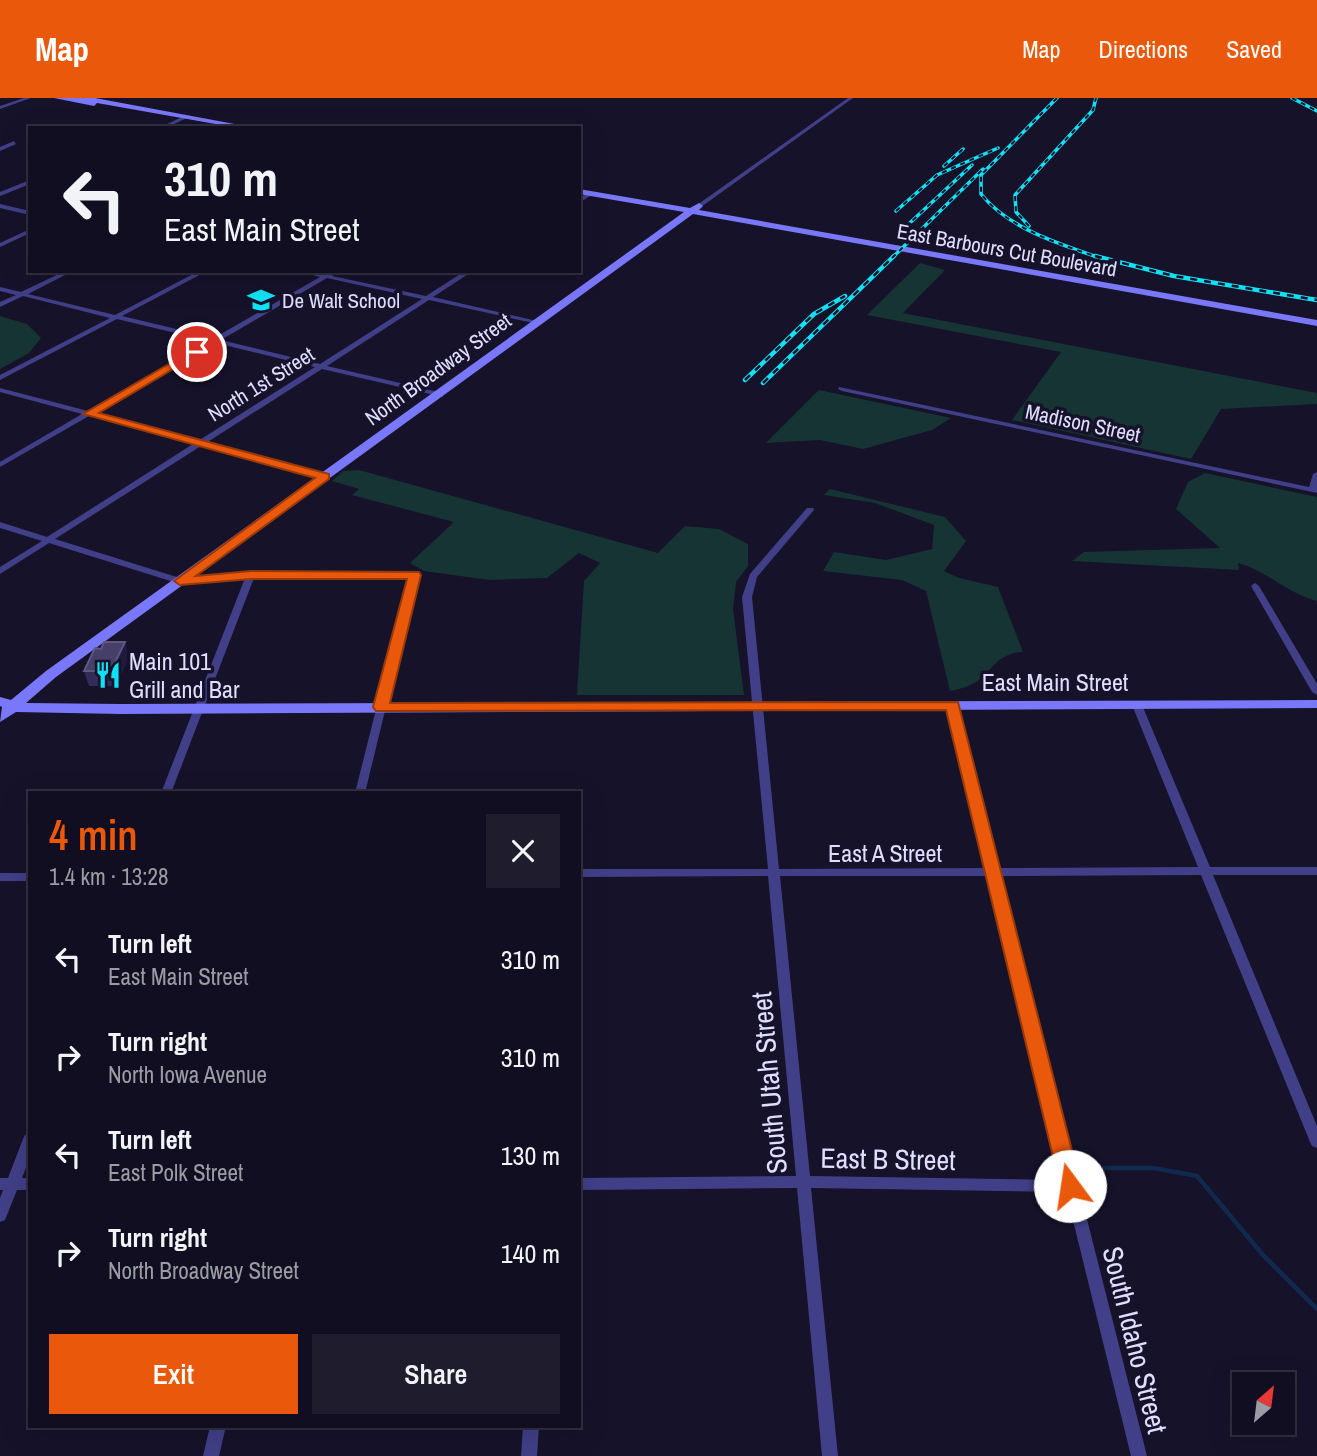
<!DOCTYPE html>
<meta charset="utf-8">
<style>
body{margin:0;font-family:"Archivo Narrow",sans-serif;background:#1e1c2d;color:#f1f3f6;height:100vh;display:flex;flex-direction:column;font-size:26px;white-space:nowrap}
*{box-sizing:border-box;margin:0}
p{font-size:23px;color:#9c9ca5}
.icon{flex:none;width:38px;height:38px;fill:none;stroke:currentColor;stroke-width:2;stroke-linecap:round;stroke-linejoin:round}
.map{position:relative;flex:1;overflow:hidden}
.panel{position:absolute;left:28px;top:693px;width:553px;height:637px;display:flex;flex-direction:column;background:#100e20;border-radius:0px;box-shadow:0 7px 28px #0002,0 0 0 2px #302e3e}
.panel>*{flex:none}
.hud{position:absolute;left:28px;top:28px;width:553px;height:147px;border-radius:0px;box-shadow:0 7px 28px #0002,0 0 0 2px #302e3e;background:#100e20;color:#f1f3f6;overflow:hidden}
.needle{width:46px;rotate:28deg}
.buttons{position:absolute;left:1232px;top:1274px;display:grid;gap:14px}
.buttons a{display:grid;place-items:center;width:63px;height:63px;border-radius:0px;background:#100e20;box-shadow:0 7px 28px #0002,0 0 0 2px #302e3e;font-size:35px}
.pin{position:absolute;display:grid;place-items:center;width:60px;height:60px;color:#fff;margin:-30px;border:4px solid #fff;border-radius:50%;box-shadow:0 2px 7px #0007}
.me{position:absolute;width:77px;margin:-38px;rotate:346deg;stroke-linejoin:round;filter:drop-shadow(0 0 5px #0008)}
.turn{display:flex;align-items:center;gap:24px;height:147px;padding:0 21px;font-size:32px}
.turn .icon{width:91px;height:91px;stroke-width:2.5}
.turn b{display:block;font-size:49px;line-height:60px}
.round{display:grid;place-items:center;flex:none;width:74px;height:74px;border-radius:0px;background:#1e1c2d}
.summary{display:flex;align-items:center;justify-content:space-between;height:119px;padding:0 21px}
h1{font-size:42px;font-weight:600;line-height:52px;color:#ea580c}
.primary-button{display:flex;gap:14px;margin-top:auto;padding:14px 21px}
.primary-button a{flex:1;height:80px;border-radius:0px;background:#ea580c;color:#fff;font-size:28px;font-weight:600;line-height:80px;text-align:center}
.primary-button a+a{background:#1e1c2d;color:#f1f3f6}
ul{padding:0;list-style:none}
li{display:flex;align-items:center;gap:21px;height:98px;padding:0 21px}
li div{flex:1}
li b{display:block;font-size:26px}
li em{font-style:normal}
header{display:flex;align-items:center;gap:42px;box-sizing:border-box;height:98px;padding:0 35px;background:#ea580c;color:#fff}
header strong{font-size:33px}
nav{display:flex;gap:38px;margin-inline-start:auto;font-size:24px}
.map>svg:first-child{display:block}
.green{fill:#153433}
.lines{fill:none;stroke-linecap:round;stroke-linejoin:round}
.stream{stroke:#11294f;stroke-width:4.5}
.street{fill:#413f87;fill-rule:evenodd}
.secondary{fill:#7a78fa;fill-rule:evenodd}
.rail-far1-casing{stroke:#11e1f5;stroke-width:3.5}
.rail-casing{stroke:#11e1f5;stroke-width:4.5}
.rail-far1{stroke:#16122a;stroke-width:2;stroke-dasharray:5;stroke-linecap:butt}
.rail{stroke:#16122a;stroke-width:2.5;stroke-dasharray:7;stroke-linecap:butt}
.wall{fill:#342c58}
.shaded-wall{fill:#201a3e}
.building{fill:#463f69;stroke:#5e5881;stroke-width:2}
.route{fill:#ea580c;stroke:#983908;stroke-width:2}
.labels{text-anchor:middle;dominant-baseline:central;stroke-width:7;stroke-linejoin:round;paint-order:stroke}
.far-street-label{font-size:21px;fill:#e0ddfe;stroke:#16122a}
.far-poi-label{font-size:21px;fill:#e0ddfe;stroke:#16122a;text-anchor:start}
.poi-label{font-size:24px;fill:#e0ddfe;stroke:#16122a;text-anchor:start}
.street-label{font-size:24px;fill:#e0ddfe;stroke:#16122a}
.near-street-label{font-size:28px;fill:#e0ddfe;stroke:#16122a}
</style>
<header>
<strong>Map</strong>
<nav><a>Map</a><a>Directions</a><a>Saved</a></nav>
</header>
<div class="map">
<svg width="1317" height="1358" viewBox="0 0 1317 1358">
<rect width="100%" height="100%" fill="#16122a"/>
<!-- green -->
<path class="green" d="M 920,165 L 945,172 L 903,215 L 1317,295 L 1317,306 L 1221,311 L 1191,361 L 1012,322 L 1061,254 L 867,217 Z
M 0,218 L 27,226 L 41,240 L 29,255 L 0,271 Z
M 819,292 L 951,320 L 932,332 L 863,351 L 820,342 L 766,345 Z
M 359,372 L 658,455 L 685,428 L 719,431 L 748,446 L 748,468 L 736,484 L 733,511 L 744,597 L 577,597 L 584,483 L 600,465 L 579,455 L 547,480 L 489,482 L 424,473 L 410,465 L 454,424 L 352,397 L 359,391 L 332,383 L 343,373 Z
M 1205,375 L 1317,399 L 1317,503 C 1287,495 1267,473 1238,465 L 1239,472 L 1072,463 L 1084,454 L 1220,450 L 1176,411 L 1188,384 Z
M 830,391 L 945,419 L 966,443 L 944,473 L 959,480 L 998,489 L 1023,554 C 1001,555 996,566 981,580 C 973,588 960,591 950,593 L 926,493 L 902,482 L 823,473 L 834,454 L 886,462 L 932,451 L 934,427 L 875,405 L 824,397 Z"/>
<g class="lines">
<!-- stream -->
<path class="stream" d="M 1079,1070 L 1153,1070 L 1197,1078 L 1263,1157 L 1317,1211"/>
<!-- street -->
<path class="street" d="M 24,0 L 31,0 L 0,11 L 0,8 Z
M 848,0 L 853,0 L 701,109 L 697,109 L 697,107 Z
M 186,17 L 191,18 L 166,30 L 159,30 Z
M 14,43 L 16,46 L 0,53 L 0,49 Z
M 30,82 L 30,86 L 0,98 L 0,94 Z
M 590,94 L 595,95 L 579,105 L 579,100 Z
M 0,106 L 30,113 L 30,117 L 0,110 Z
M 30,131 L 30,135 L 0,149 L 0,145 Z
M 65,173 L 73,173 L 28,196 L 115,217 L 199,173 L 207,173 L 122,218 L 214,240 L 320,179 L 299,173 L 312,173 L 325,176 L 330,173 L 338,173 L 332,178 L 426,198 L 465,173 L 473,173 L 433,199 L 541,224 L 538,226 L 429,202 L 327,268 L 443,295 L 443,299 L 322,271 L 206,345 L 327,377 L 327,381 L 321,381 L 201,348 L 55,441 L 180,480 L 251,474 L 417,475 L 418,477 L 365,695 L 355,695 L 409,480 L 254,480 L 171,695 L 161,695 L 245,480 L 180,486 L 49,445 L 0,476 L 0,469 L 42,443 L 0,430 L 0,424 L 47,439 L 193,346 L 89,318 L 0,369 L 0,364 L 82,316 L 0,294 L 0,290 L 88,313 L 209,243 L 117,221 L 0,282 L 0,277 L 110,220 L 23,198 L 0,209 L 0,204 L 16,197 L 0,193 L 0,189 L 21,194 ZM 327,180 L 422,201 L 320,266 L 221,242 ZM 216,245 L 315,269 L 198,343 L 95,315 Z
M 839,289 L 1309,389 L 1313,376 L 1317,374 L 1317,395 L 842,293 L 838,291 Z
M 807,410 L 813,410 L 814,412 L 757,479 L 752,499 L 779,771 L 987,770 L 947,607 L 952,604 L 957,607 L 998,770 L 1198,769 L 1132,607 L 1137,604 L 1142,607 L 1210,769 L 1317,769 L 1317,777 L 1213,777 L 1317,1028 L 1317,1050 L 1312,1048 L 1310,1044 L 1201,777 L 1000,778 L 1147,1358 L 1131,1358 L 1066,1094 L 811,1090 L 838,1358 L 822,1358 L 797,1090 L 579,1092 L 579,1080 L 796,1078 L 768,778 L 579,779 L 579,771 L 768,771 L 742,499 L 750,476 ZM 780,778 L 989,778 L 1063,1082 L 810,1078 Z
M 1255,485 L 1259,488 L 1317,586 L 1317,597 L 1312,594 L 1251,488 Z
M 0,775 L 30,775 L 30,783 L 0,783 Z
M 30,1035 L 30,1059 L 22,1080 L 30,1080 L 30,1092 L 17,1092 L 5,1122 L 0,1124 L 0,1100 L 3,1092 L 0,1092 L 0,1080 L 8,1080 L 23,1041 L 25,1037 Z
M 210,1328 L 226,1328 L 219,1358 L 203,1358 Z
M 523,1328 L 539,1328 L 537,1358 L 521,1358 Z"/>
<!-- secondary -->
<path class="secondary" d="M 54,0 L 95,0 L 256,30 L 238,30 L 97,5 L 94,8 Z
M 579,91 L 690,110 L 699,105 L 703,108 L 699,112 L 1317,222 L 1317,228 L 693,116 L 56,579 L 26,605 L 121,606 L 1317,602 L 1317,610 L 121,616 L 16,614 L 0,624 L 2,609 L 0,608 L 0,599 L 11,602 L 46,573 L 684,114 L 579,96 Z"/>
<defs>
<path id="rail-far1" d="M 1057,0 L 981,77 L 981,96 C 1009,131 1060,146 1100,160
M 1292,0 L 1317,13
M 944,68 L 963,51
M 896,113 L 937,77 L 998,50
M 1029,128 L 1016,114 L 1015,97 L 1093,12 L 1096,0
M 898,136 L 972,67
M 892,160 L 983,71"/>
<path id="rail" d="M 1095,158 L 1174,178 L 1317,202
M 745,282 L 814,216 L 845,198
M 763,285 L 894,158"/>
</defs>
<!-- rail-far1 casing -->
<use href="#rail-far1" class="rail-far1-casing"/>
<!-- rail casing -->
<use href="#rail" class="rail-casing"/>
<!-- rail-far1 -->
<use href="#rail-far1" class="rail-far1"/>
<!-- rail -->
<use href="#rail" class="rail"/>
</g>
<!-- wall -->
<path class="wall" d="M 125,544 L 129,559 L 116,588 L 89,588 L 84,573 L 101,551 Z"/>
<!-- shaded-wall -->
<path class="shaded-wall" d="M 125,544 L 129,559 L 116,588 L 111,573 Z"/>
<!-- building -->
<path class="building" d="M 104,544 L 125,544 L 111,573 L 84,573 L 95,550 L 101,551 Z"/>
<!-- route -->
<path class="route" d="M 193,252 L 202,254 L 99,315 L 329,376 L 329,381 L 196,478 L 251,473 L 419,474 L 421,477 L 390,605 L 958,604 L 1081,1088 L 1078,1094 L 1070,1097 L 1063,1094 L 1060,1088 L 946,612 L 376,613 L 373,609 L 407,481 L 251,481 L 180,487 L 174,483 L 315,380 L 83,316 Z"/>
<!-- icons -->
<defs>
<symbol id="school-bare" viewBox="-9 -9 18 18"><path d="M0-5L7-2L0 1L-7-2ZM-4 1L0 2.5L4 1V4Q0 6-4 4Z" fill="#11e1f5" stroke="#16122a" stroke-width="2.5" paint-order="stroke"/></symbol>
<symbol id="restaurant-bare" viewBox="-9 -9 18 18"><path d="M-5-6h1v4h1v-4h1v4h1v-4h1v5L-1.5 .5V6h-2V.5L-5-1ZM5-6V6H3V1.5H1.5Q1.5-4 5-6Z" fill="#11e1f5" stroke="#16122a" stroke-width="2.5" paint-order="stroke"/></symbol>
</defs>
<g fill-rule="evenodd">
<use href="#school-bare" x="242" y="183" width="38" height="38"/>
<use href="#restaurant-bare" x="89" y="558" width="38" height="38"/>
</g>
<g class="labels">
<!-- far-street labels -->
<g class="far-street-label">
<text transform="translate(1007 152) rotate(10)">East Barbours Cut Boulevard</text>
<text transform="translate(438 271) rotate(-36)">North Broadway Street</text>
<text transform="translate(261 286) rotate(-32)">North 1st Street</text>
<text transform="translate(1083 325) rotate(12)">Madison Street</text>
</g>
<!-- far-poi labels -->
<g class="far-poi-label">
<text x="282" y="202">De Walt School</text>
</g>
<!-- poi labels -->
<g class="poi-label">
<text x="129" y="563">Main 101<tspan x="129" dy="28">Grill and Bar</tspan></text>
</g>
<!-- street labels -->
<g class="street-label">
<text x="1055" y="584">East Main Street</text>
<text x="885" y="755">East A Street</text>
</g>
<!-- near-street labels -->
<g class="near-street-label">
<text transform="translate(769 985) rotate(-95)">South Utah Street</text>
<text transform="translate(888 1061) rotate(1)">East B Street</text>
<text transform="translate(1135 1242) rotate(76)">South Idaho Street</text>
</g>
</g>
</svg>
<div class="buttons">
<a><svg class="needle" viewBox="-14 -14 28 28"><path d="M0-13l5 13h-10z" fill="#e53935"/><path d="M0 13l5-13h-10z" fill="#9c9ca5"/></svg></a>
</div>
<div class="pin" style="left:197px;top:254px;background:#d93025"><svg class="icon" aria-label="arrive" viewBox="0 0 24 24"><path d="M6 21V4h12l-3 4 3 4H6"/></svg></div>
<svg class="me" style="left:1070px;top:1088px" viewBox="-20 -20 40 40"><circle r="19" fill="#fff"/><path d="M0-13L10 11 0 6-10 11z" fill="#ea580c"/></svg>
<div class="hud">
<div class="turn"><svg class="icon" aria-label="left" viewBox="0 0 24 24"><path d="M17 20v-9H6M10 6l-5 5 5 5"/></svg><div><b>310 m</b>East Main Street</div></div>
</div>
<section class="panel">
<div class="summary"><div><h1>4 min</h1><p>1.4 km · 13:28</p></div><a class="round"><svg class="icon" aria-label="close" viewBox="0 0 24 24"><path d="M6 6l12 12M18 6L6 18"/></svg></a></div>
<ul>
<li><svg class="icon" aria-label="left" viewBox="0 0 24 24"><path d="M17 20v-9H6M10 6l-5 5 5 5"/></svg><div><b>Turn left</b><p>East Main Street</p></div><em>310 m</em></li>
<li><svg class="icon" aria-label="right" viewBox="0 0 24 24"><path d="M7 20v-9h11M14 6l5 5-5 5"/></svg><div><b>Turn right</b><p>North Iowa Avenue</p></div><em>310 m</em></li>
<li><svg class="icon" aria-label="left" viewBox="0 0 24 24"><path d="M17 20v-9H6M10 6l-5 5 5 5"/></svg><div><b>Turn left</b><p>East Polk Street</p></div><em>130 m</em></li>
<li><svg class="icon" aria-label="right" viewBox="0 0 24 24"><path d="M7 20v-9h11M14 6l5 5-5 5"/></svg><div><b>Turn right</b><p>North Broadway Street</p></div><em>140 m</em></li>
</ul>
<div class="primary-button"><a>Exit</a><a>Share</a></div>
</section>
</div>
